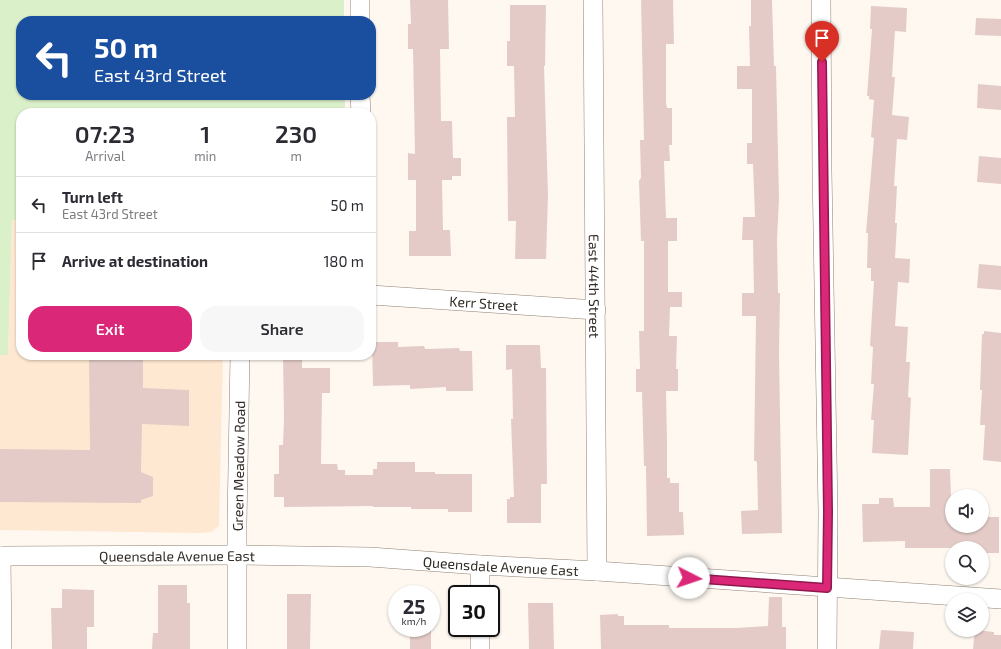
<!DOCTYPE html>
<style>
body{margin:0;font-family:"Exo 2",sans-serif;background:#f7f7f7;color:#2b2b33;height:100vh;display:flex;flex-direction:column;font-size:15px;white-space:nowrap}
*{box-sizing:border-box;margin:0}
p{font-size:13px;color:#7c7c81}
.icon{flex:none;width:22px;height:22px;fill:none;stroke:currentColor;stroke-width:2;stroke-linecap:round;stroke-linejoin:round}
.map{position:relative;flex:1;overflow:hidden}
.side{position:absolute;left:16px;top:108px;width:360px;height:252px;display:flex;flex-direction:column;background:#fff;border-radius:16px;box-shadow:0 1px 3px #0004}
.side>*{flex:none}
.hud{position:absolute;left:16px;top:16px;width:360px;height:84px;border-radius:16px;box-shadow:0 1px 3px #0004;background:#1a4fa0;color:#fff;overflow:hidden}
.tools{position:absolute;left:945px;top:489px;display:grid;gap:8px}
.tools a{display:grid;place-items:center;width:44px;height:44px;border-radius:50%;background:#fff;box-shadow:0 1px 3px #0004;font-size:20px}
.speed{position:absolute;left:388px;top:585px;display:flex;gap:8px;font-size:20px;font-weight:700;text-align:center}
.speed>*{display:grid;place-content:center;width:52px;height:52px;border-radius:50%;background:#fff;box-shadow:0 1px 3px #0004;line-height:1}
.speed small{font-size:10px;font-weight:400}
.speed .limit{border:2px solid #111;border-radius:6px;background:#fff;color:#111}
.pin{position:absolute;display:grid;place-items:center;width:34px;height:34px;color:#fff;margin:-41px -17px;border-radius:50% 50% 50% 0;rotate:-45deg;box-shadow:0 0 4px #0007}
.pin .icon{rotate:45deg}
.me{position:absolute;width:44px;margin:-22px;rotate:94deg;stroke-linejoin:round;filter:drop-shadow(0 0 3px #0008)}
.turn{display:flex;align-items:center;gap:14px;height:84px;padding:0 12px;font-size:18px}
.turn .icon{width:52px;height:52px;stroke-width:2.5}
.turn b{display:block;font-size:28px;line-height:34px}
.eta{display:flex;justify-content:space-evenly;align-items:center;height:68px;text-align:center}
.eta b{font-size:24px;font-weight:600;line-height:28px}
.primary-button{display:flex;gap:8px;margin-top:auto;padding:8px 12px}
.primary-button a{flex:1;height:46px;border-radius:16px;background:#db2777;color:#fff;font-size:16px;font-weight:600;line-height:46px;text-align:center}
.primary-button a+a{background:#f7f7f7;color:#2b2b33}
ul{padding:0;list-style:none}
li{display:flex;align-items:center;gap:12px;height:56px;padding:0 12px;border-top:1px solid #e1e1e2}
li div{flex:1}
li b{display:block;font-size:15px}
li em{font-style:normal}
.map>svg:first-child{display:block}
.built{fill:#ffe8d1}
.green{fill:#daf0c9}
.building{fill:#e4cbc7}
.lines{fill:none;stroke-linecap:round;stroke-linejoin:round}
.minor-casing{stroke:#908172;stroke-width:20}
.minor{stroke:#fff;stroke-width:19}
.route-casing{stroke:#8e194d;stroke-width:10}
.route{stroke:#db2777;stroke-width:7}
.labels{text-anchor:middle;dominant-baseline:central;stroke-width:3;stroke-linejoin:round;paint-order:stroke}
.street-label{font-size:14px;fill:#312b24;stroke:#fff}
</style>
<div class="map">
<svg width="1001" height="649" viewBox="0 0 1001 649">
<rect width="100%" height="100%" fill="#fef8f1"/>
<!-- built -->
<path class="built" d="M 12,220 L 21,220 L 21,355 L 223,355 L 219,526 L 211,532 L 199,533 L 0,530 L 0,355 L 8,355 Z"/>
<!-- green -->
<path class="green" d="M 0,0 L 344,0 L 344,21 L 21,21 L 21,95 L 345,95 L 345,113 L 21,113 L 21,220 L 12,220 L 8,355 L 0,355 Z"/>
<!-- building -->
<path class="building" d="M 410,0 L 448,0 L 449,49 L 440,49 L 441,121 L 452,121 L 453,158 L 461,158 L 461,176 L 452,176 L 452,180 L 442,180 L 443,230 L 450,230 L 451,256 L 409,256 L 409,231 L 416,231 L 416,180 L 408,180 L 408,153 L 415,154 L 413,49 L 408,49 L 408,24 L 411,24 Z
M 641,0 L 673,0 L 674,44 L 666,44 L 666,103 L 667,108 L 672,108 L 672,145 L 669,145 L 670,161 L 664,161 L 666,218 L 677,218 L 677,241 L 668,241 L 668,292 L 682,292 L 682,307 L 670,307 L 669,336 L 677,336 L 676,369 L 678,369 L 678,391 L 666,391 L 667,442 L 667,478 L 670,478 L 670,483 L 679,483 L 679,512 L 683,512 L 684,535 L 647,536 L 646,466 L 644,466 L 642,392 L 636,392 L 636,369 L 640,369 L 639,331 L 644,331 L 644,241 L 641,241 L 639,181 L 641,178 L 640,140 L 644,140 Z
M 751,0 L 772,0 L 774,66 L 776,66 L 779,198 L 777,240 L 778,293 L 780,293 L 779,353 L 782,533 L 742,534 L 741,511 L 758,510 L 757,463 L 756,461 L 754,461 L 756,316 L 742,316 L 742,293 L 754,293 L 753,240 L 742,240 L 743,217 L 755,217 L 753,164 L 747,164 L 747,143 L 752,143 L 752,89 L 737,89 L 737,66 L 750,66 L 749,26 L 751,26 Z
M 510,5 L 546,5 L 545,66 L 544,66 L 548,195 L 546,259 L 515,259 L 516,221 L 508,221 L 507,117 L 515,117 L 514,66 L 507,66 L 507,41 L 510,41 Z
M 871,6 L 907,8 L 906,32 L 895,31 L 892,77 L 895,77 L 892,115 L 909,117 L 907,140 L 897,139 L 894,186 L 897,186 L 895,223 L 897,223 L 895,258 L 910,259 L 909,283 L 898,282 L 895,326 L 908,327 L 906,362 L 910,362 L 908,397 L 911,398 L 908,455 L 872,453 L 874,420 L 871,420 L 874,384 L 871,384 L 873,347 L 870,346 L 874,281 L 871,281 L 871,268 L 867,268 L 868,233 L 866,233 L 874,138 L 871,137 L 874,100 L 869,99 L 869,96 L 867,96 L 872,29 L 870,29 Z
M 976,18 L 1001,19 L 1001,36 L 975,35 Z
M 978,84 L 1001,86 L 1001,110 L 977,108 Z
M 979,156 L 1001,158 L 1001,184 L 977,182 Z
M 979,264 L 1001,266 L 1001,290 L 977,288 Z
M 984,331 L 1001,333 L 1001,462 L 983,460 L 985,425 L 980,425 L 982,390 L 980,390 L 982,334 L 984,334 Z
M 372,342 L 398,342 L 398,347 L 424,346 L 425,349 L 459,348 L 460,351 L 472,351 L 473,391 L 446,391 L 446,387 L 410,389 L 410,385 L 373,386 Z
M 506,345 L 540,345 L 541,368 L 546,368 L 547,484 L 541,484 L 541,523 L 507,523 L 507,499 L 510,499 L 510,497 L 514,497 L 511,419 L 513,419 L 512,369 L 506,370 Z
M 89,355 L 143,355 L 143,388 L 189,390 L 189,426 L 142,424 L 141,472 L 153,477 L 153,496 L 141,500 L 141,503 L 0,502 L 0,449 L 90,450 Z
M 283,355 L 302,355 L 302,368 L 330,368 L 330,393 L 322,393 L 321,464 L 337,464 L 338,470 L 345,470 L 345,475 L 373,475 L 373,469 L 377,469 L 377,462 L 415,462 L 415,472 L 435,472 L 435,474 L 472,474 L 472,512 L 448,512 L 448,509 L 411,509 L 411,507 L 373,507 L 373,506 L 284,507 L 284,497 L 274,497 L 274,474 L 279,474 L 279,445 L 283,445 L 284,419 Z
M 930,469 L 950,469 L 952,526 L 982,526 L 982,517 L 999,517 L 999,553 L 982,553 L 982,548 L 905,548 L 905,541 L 863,542 L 862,504 L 879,504 L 879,498 L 893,498 L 894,507 L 930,507 Z
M 158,585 L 187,585 L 187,603 L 190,603 L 190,649 L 152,649 L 153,633 L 158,633 Z
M 62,589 L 94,590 L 94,627 L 87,627 L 87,649 L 52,649 L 51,608 L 62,608 Z
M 287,594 L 311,594 L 310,649 L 287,649 Z
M 769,597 L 782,597 L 782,627 L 786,627 L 786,649 L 601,649 L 600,615 L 618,614 L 618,616 L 624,616 L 624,625 L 669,625 L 669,628 L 736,628 L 768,626 Z
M 528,603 L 553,603 L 554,649 L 529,649 Z
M 410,630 L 431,630 L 431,649 L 410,649 Z
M 881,630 L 914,632 L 913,649 L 879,649 Z
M 975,630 L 994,632 L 994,635 L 1001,635 L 1001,649 L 973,649 Z"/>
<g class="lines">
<defs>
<g id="minor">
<path id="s1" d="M 593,0 L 597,571"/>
<path d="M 821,0 L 822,171 L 828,512 L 827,649"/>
<path d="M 360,21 L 360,0"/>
<path d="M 360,95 L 361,113"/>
<path id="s2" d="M 371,295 L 596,310"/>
<path id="s3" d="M 0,556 L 238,555 L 370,557 L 480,565 L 597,571 L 1001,599"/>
<path d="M 1,556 L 2,649"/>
<path d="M 480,565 L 480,594"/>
<path d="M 480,628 L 480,649"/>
<path id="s4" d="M 237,649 L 237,522 L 240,355"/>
</g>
</defs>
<!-- minor casing -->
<use href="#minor" class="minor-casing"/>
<!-- minor -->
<use href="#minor" class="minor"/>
</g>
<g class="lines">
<defs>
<path id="route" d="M 689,578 L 827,588 L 828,512 L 822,62"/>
</defs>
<!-- route casing -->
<use href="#route" class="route-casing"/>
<!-- route -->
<use href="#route" class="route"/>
</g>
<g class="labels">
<!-- street labels -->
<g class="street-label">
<text stroke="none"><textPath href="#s1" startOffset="286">East 44th Street</textPath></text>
<text stroke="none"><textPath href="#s2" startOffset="113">Kerr Street</textPath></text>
<text stroke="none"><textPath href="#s4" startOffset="183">Green Meadow Road</textPath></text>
<text stroke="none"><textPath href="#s3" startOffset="177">Queensdale Avenue East</textPath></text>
<text stroke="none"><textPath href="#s3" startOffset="501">Queensdale Avenue East</textPath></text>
</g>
</g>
</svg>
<div class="tools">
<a><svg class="icon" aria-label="sound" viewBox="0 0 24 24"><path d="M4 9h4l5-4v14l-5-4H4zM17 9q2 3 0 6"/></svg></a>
<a><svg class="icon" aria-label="search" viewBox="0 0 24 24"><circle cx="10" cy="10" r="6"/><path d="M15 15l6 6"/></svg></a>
<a><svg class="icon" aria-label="layers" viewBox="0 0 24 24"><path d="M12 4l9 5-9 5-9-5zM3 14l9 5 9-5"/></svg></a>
</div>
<div class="speed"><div>25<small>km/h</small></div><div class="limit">30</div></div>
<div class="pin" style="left:822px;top:62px;background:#d93025"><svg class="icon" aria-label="arrive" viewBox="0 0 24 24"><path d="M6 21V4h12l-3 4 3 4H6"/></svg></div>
<svg class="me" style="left:689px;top:578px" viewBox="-20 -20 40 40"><circle r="19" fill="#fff"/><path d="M0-13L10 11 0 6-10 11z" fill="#db2777"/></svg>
<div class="hud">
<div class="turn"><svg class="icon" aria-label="left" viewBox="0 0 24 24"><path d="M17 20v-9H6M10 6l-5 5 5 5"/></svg><div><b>50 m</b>East 43rd Street</div></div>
</div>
<section class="side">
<div class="eta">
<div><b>07:23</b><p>Arrival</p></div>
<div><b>1</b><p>min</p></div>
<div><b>230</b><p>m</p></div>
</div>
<ul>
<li><svg class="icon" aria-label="left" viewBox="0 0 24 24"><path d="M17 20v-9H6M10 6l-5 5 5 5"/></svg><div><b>Turn left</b><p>East 43rd Street</p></div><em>50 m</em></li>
<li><svg class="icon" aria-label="arrive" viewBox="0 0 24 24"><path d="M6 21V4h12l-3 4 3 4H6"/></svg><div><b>Arrive at destination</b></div><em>180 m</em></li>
</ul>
<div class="primary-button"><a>Exit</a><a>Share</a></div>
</section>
</div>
